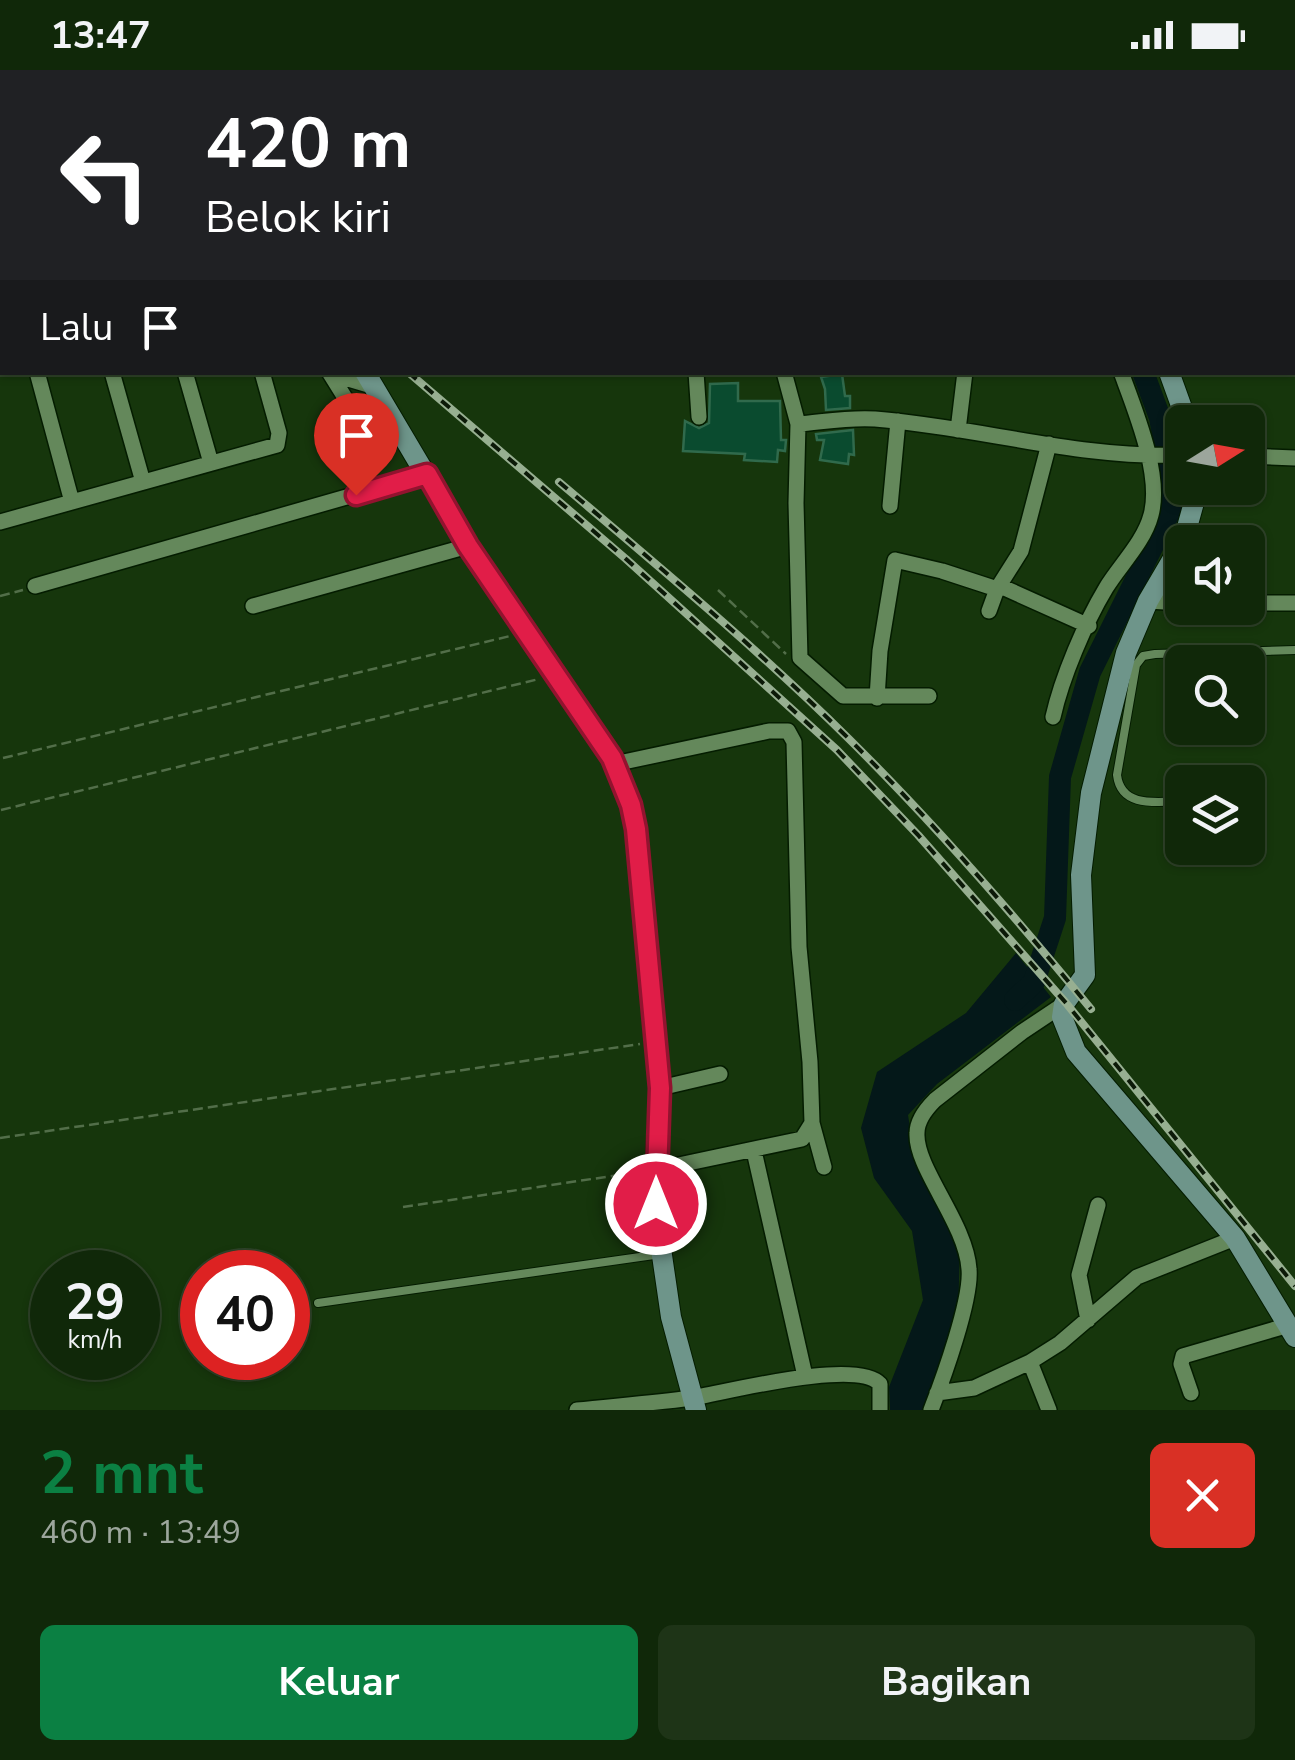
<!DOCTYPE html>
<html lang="id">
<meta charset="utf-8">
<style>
body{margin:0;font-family:"Nunito Sans",sans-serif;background:#1e3417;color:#f1f3f6;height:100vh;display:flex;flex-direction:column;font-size:38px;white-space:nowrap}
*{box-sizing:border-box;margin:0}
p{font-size:32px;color:#9ca69c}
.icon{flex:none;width:55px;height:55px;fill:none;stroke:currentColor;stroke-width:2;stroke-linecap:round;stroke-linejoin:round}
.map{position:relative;height:1340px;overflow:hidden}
.drawer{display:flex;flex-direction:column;background:#102809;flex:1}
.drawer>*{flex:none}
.top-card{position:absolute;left:0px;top:0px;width:1295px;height:305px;box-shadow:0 2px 8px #0004,0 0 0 2px #30442a;background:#202124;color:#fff;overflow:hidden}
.needle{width:65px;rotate:79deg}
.fabs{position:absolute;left:1165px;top:335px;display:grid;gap:20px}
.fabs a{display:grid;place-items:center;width:100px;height:100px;border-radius:15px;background:#102809;box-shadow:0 2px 8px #0004,0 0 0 2px #30442a;font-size:50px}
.speed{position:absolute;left:30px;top:1180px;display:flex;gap:20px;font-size:50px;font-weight:700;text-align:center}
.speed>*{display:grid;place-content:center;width:130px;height:130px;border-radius:50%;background:#102809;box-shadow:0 2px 8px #0004,0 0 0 2px #30442a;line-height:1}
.speed small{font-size:25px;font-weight:400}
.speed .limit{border:15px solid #d22;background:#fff;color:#111}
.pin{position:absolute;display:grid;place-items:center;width:85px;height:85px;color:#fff;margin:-102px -42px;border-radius:50% 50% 50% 0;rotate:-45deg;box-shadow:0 0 10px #0007}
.pin .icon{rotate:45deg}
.me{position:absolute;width:110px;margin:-55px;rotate:0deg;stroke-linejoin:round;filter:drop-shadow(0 0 8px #0008)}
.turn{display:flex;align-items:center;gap:35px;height:210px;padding:0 40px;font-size:45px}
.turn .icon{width:130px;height:130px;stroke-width:2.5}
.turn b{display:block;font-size:70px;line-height:85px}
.then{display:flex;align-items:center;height:95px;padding:0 40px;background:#0003;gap:20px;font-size:38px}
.round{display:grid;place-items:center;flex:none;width:105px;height:105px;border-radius:15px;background:#1e3417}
.overview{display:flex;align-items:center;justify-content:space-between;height:170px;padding:0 40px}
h1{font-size:60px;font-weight:700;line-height:75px;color:#0b8043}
.action{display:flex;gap:20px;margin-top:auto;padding:20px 40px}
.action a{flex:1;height:115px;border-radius:15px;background:#0b8043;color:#fff;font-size:40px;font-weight:700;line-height:115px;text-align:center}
.action a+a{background:#1e3417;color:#f1f3f6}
.status{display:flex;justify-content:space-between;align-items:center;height:70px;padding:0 50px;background:#102809;direction:ltr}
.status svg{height:28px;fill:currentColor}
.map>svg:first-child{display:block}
.water{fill:#041819}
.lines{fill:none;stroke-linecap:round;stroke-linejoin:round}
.river{stroke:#041819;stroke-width:22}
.building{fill:#0a4b2f;stroke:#306a4c;stroke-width:2.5}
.lane-casing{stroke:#041c00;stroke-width:10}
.street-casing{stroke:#041c00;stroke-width:18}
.secondary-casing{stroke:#041c00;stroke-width:22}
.path{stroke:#526e49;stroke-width:2.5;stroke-dasharray:10 5;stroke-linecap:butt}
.lane{stroke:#64885b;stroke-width:8}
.street{stroke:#64885b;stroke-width:15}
.secondary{stroke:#6e958a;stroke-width:20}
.rail-casing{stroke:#97af91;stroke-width:8}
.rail{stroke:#0c1a08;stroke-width:4;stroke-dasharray:11;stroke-linecap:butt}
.route-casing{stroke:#92132f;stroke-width:25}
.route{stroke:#e11d48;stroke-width:18}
</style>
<div class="status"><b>13:47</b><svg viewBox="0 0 49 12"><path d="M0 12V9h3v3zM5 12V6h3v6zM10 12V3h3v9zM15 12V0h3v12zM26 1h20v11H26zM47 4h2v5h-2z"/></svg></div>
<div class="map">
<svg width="1295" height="1340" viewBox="0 0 1295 1340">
<rect width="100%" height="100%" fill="#16360c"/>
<!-- water -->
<path class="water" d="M 1016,883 L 1051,927 L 937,1014 L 908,1045 L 914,1083 L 960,1167 L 958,1254 L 926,1340 L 890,1340 L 889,1317 L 923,1230 L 912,1161 L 874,1108 L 861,1058 L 877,1002 L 966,943 Z"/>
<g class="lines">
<!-- river -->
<path class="river" d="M 981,0 L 983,2
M 1015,930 L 1034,912 L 1055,848 L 1060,707 L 1090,602 L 1170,441 L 1171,407 L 1160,348 L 1143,302"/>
</g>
<!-- building -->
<path class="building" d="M 842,304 L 845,326 L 850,326 L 850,338 L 826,340 L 825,319 L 821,307 Z
M 738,313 L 738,331 L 780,331 L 781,370 L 786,370 L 785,381 L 778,380 L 777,392 L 744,390 L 745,384 L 683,381 L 685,351 L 699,358 L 709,353 L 710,314 Z
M 853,360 L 854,385 L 849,384 L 848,394 L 820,390 L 824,370 L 817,370 L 816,364 Z"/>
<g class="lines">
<defs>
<path id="lane" d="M 1182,731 C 1156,732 1121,738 1117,705 L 1136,595 L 1143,586 L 1155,584 L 1295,580
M 318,1233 L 661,1184"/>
<path id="street" d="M 617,0 L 617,2
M 780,0 L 781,2
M 931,0 L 933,2
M 1251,0 L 1252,2
M 1089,2 L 1096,0
M 1292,108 L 1295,109
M 0,293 L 2,293
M 37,302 L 72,432
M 112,302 L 143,412
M 185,302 L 211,393
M 329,302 L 352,339 L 368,343 L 388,338
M 341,302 L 345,308 L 375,317
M 696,302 L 699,347
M 784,302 L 798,354 L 796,433 L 800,588 L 843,626 L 929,626
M 798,354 C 823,352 850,347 875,349 C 978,357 1079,389 1182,385
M 958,360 L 965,302
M 1248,386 L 1295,388
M 890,436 L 898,351
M 0,452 L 277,375 L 279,363 L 262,302
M 35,516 L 427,404
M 1000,516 L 1089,556
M 1148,531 L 1182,533
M 1248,533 L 1295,533
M 253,536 L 468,476
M 989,541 L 997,519 L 1021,481 L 1049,374
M 877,628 L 880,581 L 895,490 L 942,501 L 997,519
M 1053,647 C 1062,607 1085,553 1106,518 C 1120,495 1144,472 1151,445 C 1162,405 1135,340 1121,302
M 614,694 L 769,661 L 788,661 L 794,672 L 799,877 L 810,992 L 812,1053 L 802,1069 L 655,1100
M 660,1018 L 720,1004
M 812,1053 L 824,1097
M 754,1081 L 805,1306
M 1088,1250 L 1079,1205 L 1098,1135
M 1030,1292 L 1049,1340
M 937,1323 L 974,1318 L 1030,1292 L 1060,1273 L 1137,1207 L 1235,1168
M 1191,1323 L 1181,1294 L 1183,1286 L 1289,1255
M 577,1340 C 615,1336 654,1333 692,1328 C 728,1322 857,1288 880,1314 L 880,1340
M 931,1340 C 943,1309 972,1229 969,1199 C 966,1153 915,1098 917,1063 C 917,1050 926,1039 935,1030 L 1022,962 L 1064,934"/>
<path id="secondary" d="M 322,0 L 322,2
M 993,0 L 995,2
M 365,302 L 468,476 L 612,688 L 631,735 L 636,759 L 660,1018 L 655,1100 L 657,1151 L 671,1247 L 696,1340
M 1169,302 L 1187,352
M 1183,472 L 1198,418
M 1182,473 L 1148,531 L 1126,583 L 1091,723 L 1081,805 L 1085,905 L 1064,934 L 1062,947 L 1076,982 L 1235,1168 L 1295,1267"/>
</defs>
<!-- lane casing -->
<use href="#lane" class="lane-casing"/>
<!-- street casing -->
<use href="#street" class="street-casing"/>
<!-- secondary casing -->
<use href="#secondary" class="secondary-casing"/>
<!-- path -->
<path class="path" d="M 718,520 L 786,584
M 0,526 L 23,520
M 3,688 L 510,566
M 1,740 L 539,609
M 0,1068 L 640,974
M 403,1137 L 639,1102"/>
<!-- lane -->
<use href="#lane" class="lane"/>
<!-- street -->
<use href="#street" class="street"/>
<!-- secondary -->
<use href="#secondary" class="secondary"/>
<defs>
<path id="rail" d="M 52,0 L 55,2
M 72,0 L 75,2
M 408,302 L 626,489 L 837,680 L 918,765 L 1066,933 L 1295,1216
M 559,412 C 657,495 757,578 848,668 C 935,754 1014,845 1091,939"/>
</defs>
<!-- rail casing -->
<use href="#rail" class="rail-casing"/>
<!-- rail -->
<use href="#rail" class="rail"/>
</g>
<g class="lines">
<defs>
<path id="route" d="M 356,425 L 427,404 L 468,476 L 612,688 L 631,735 L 636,759 L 660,1018 L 656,1134"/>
</defs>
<!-- route casing -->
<use href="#route" class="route-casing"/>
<!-- route -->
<use href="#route" class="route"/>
</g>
</svg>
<div class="fabs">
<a><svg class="needle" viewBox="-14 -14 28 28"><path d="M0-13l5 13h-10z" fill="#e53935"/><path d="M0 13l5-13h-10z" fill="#9ca69c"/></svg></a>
<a><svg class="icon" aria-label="sound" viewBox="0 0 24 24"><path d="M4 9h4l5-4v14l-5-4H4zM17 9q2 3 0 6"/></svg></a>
<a><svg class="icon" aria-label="search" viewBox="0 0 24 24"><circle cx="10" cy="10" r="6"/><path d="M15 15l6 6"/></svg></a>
<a><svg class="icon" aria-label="layers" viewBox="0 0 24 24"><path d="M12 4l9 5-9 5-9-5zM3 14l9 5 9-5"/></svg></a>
</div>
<div class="speed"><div>29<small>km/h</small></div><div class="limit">40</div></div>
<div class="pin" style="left:356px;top:425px;background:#d93025"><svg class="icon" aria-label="arrive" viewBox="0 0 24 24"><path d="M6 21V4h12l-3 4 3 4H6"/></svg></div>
<svg class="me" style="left:656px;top:1134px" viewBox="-20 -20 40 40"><circle r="17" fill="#e11d48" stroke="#fff" stroke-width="3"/><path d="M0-11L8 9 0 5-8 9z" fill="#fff"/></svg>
<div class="top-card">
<div class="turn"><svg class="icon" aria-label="left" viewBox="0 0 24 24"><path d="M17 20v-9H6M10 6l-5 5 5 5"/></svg><div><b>420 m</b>Belok kiri</div></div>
<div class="then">Lalu<svg class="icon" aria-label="arrive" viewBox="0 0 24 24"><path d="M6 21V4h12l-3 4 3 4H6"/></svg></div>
</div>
</div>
<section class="drawer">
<div class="overview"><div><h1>2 mnt</h1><p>460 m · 13:49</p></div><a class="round" style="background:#d93025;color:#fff"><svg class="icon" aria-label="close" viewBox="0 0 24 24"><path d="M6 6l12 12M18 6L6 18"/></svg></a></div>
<div class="action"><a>Keluar</a><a>Bagikan</a></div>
</section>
